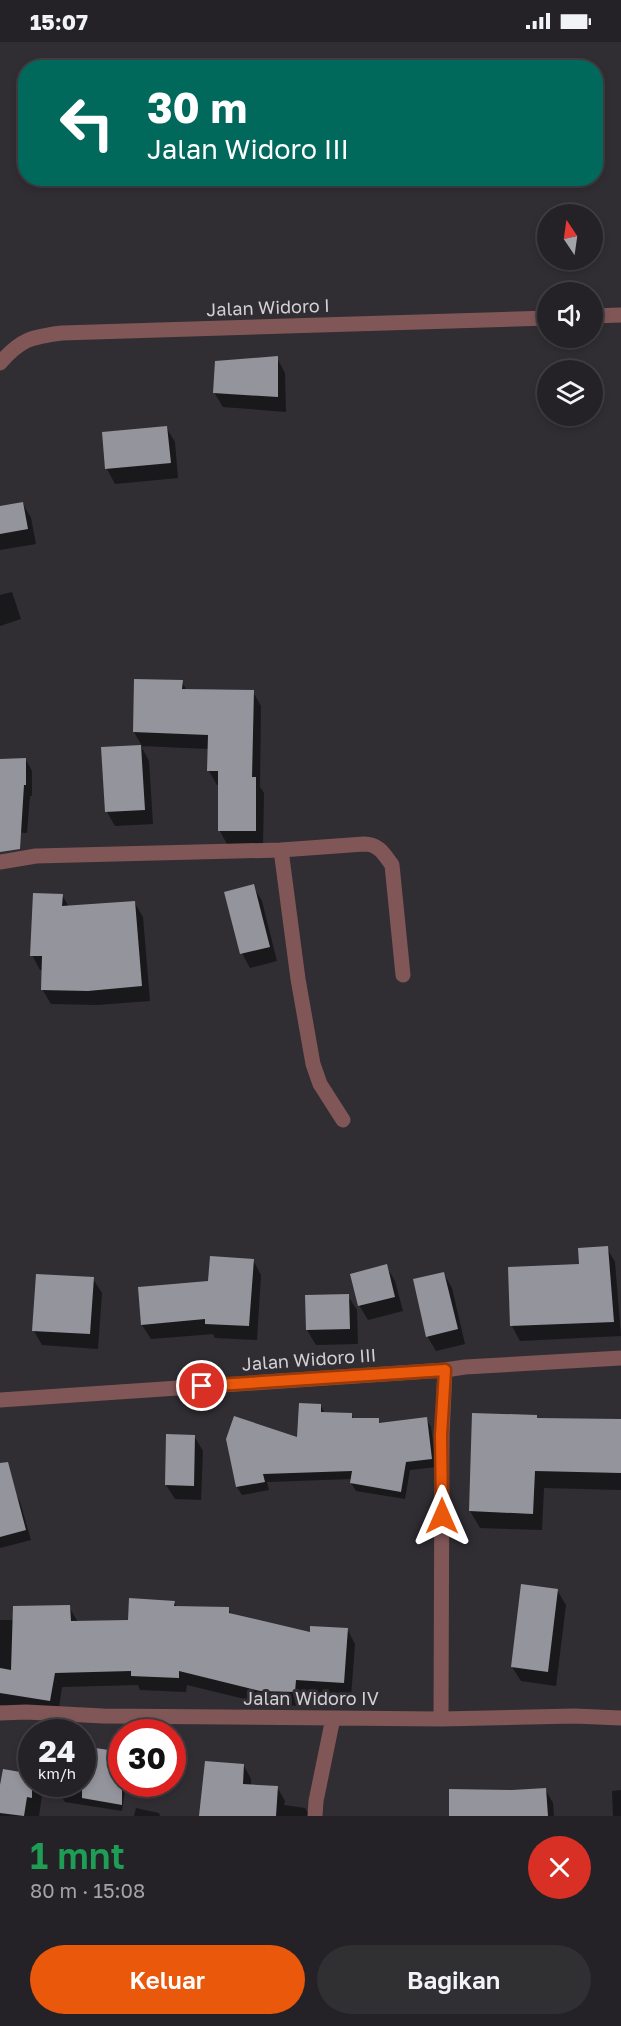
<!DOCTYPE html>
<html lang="id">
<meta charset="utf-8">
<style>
body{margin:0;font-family:"Golos Text",sans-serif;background:#302f32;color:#f1f3f6;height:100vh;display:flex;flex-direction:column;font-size:22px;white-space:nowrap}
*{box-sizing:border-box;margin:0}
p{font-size:20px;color:#a3a4a7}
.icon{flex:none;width:33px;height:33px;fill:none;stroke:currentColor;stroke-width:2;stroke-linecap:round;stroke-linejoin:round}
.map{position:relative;height:1774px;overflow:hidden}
.side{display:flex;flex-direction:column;background:#242226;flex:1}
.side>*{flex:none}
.hud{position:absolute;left:18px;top:18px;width:585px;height:126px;border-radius:24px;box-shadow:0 3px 9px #0003,0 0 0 2px #413f43;background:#00695c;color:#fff;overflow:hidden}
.needle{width:39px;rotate:347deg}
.controls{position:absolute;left:537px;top:162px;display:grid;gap:12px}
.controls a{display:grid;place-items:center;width:66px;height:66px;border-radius:50%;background:#242226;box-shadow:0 3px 9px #0003,0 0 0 2px #413f43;font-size:30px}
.speed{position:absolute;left:18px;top:1677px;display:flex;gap:12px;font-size:30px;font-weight:700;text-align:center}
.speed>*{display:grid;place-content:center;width:78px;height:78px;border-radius:50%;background:#242226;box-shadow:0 3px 9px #0003,0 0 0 2px #413f43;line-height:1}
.speed small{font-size:15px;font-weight:400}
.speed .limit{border:9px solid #d22;background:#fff;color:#111}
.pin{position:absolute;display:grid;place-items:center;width:51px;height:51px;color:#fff;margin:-26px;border:3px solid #fff;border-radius:50%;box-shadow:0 2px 6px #0007}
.me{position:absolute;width:66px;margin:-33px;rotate:0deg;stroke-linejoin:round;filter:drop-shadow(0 0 4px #0008)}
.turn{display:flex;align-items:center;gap:21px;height:126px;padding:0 30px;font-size:27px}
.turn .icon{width:78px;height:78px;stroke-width:2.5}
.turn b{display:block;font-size:42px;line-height:51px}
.round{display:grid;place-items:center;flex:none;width:63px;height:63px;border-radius:32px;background:#302f32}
.overview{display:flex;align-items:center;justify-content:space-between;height:102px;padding:0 30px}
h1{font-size:36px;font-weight:600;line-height:45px;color:#1e9e55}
.primary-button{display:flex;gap:12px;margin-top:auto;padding:12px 30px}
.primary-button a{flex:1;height:69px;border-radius:36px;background:#ea580c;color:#fff;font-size:24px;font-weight:600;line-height:69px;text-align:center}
.primary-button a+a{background:#302f32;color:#f1f3f6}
.status{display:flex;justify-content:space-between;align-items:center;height:42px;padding:0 30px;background:#242226;direction:ltr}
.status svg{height:16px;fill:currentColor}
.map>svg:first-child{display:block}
.shadow{fill:#0007}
.building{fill:#94949c}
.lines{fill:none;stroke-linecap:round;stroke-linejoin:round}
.minor{stroke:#815657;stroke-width:15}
.route-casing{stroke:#983908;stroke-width:15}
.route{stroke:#ea580c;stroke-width:10}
.labels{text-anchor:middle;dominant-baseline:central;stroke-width:6;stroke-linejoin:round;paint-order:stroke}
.street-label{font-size:18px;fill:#d2d0d4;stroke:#302d33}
</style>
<div class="status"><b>15:07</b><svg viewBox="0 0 49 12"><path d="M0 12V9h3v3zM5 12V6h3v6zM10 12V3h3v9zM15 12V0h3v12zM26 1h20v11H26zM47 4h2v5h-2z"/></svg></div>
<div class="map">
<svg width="621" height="1774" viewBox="0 0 621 1774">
<rect width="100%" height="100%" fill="#302d33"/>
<!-- shadow -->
<path class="shadow" d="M 277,316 L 285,331 L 286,370 L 223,365 L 214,350 Z
M 166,385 L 175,400 L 178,436 L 115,442 L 107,427 L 103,391 Z
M 23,462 L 31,476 L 36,502 L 0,508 L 0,465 Z
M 12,550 L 21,577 L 0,584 L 0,553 Z
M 182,640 L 187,649 L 253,650 L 261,664 L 260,745 L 264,751 L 263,803 L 228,804 L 220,789 L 220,743 L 217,743 L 209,729 L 209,707 L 141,704 L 149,719 L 153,782 L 115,784 L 107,770 L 103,707 L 142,704 L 134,690 Z
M 0,718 L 26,718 L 32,729 L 32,754 L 30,754 L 27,791 L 0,789 Z
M 253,844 L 262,859 L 277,919 L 250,926 L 242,911 Z
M 62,853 L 69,865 L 134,860 L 143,875 L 150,959 L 97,963 L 51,962 L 42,947 L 43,928 L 40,928 L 32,913 Z
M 607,1206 L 615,1220 L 621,1294 L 520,1299 L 512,1284 Z
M 253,1218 L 261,1233 L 257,1298 L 215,1296 L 213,1292 L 151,1297 L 142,1283 Z
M 386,1224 L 395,1239 L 403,1269 L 368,1278 L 359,1263 Z
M 444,1232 L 452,1246 L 465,1302 L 436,1309 L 427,1294 Z
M 93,1237 L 102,1251 L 98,1307 L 42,1303 L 34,1289 Z
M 348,1254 L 357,1268 L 358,1302 L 316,1303 L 307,1288 Z
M 321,1364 L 325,1372 L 351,1372 L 354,1377 L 378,1378 L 380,1382 L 426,1377 L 431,1385 L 436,1425 L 410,1428 L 405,1457 L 356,1449 L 351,1441 L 352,1437 L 267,1440 L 269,1448 L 242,1453 L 237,1445 L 298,1397 Z
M 537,1377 L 621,1378 L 621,1448 L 544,1446 L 542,1488 L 480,1486 L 470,1469 Z
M 194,1394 L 203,1409 L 201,1458 L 175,1457 L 166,1443 Z
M 15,1450 L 20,1460 L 31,1498 L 0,1506 L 0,1454 Z
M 557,1548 L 566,1563 L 556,1644 L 521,1639 L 512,1625 Z
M 174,1560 L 177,1565 L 228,1566 L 232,1574 L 311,1592 L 347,1587 L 355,1602 L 351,1655 L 303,1652 L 303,1664 L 269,1663 L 187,1643 L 186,1650 L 140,1648 L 138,1643 L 62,1645 L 58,1673 L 0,1663 L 0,1578 L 14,1578 L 69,1565 L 78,1580 L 129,1579 Z
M 244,1724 L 251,1737 L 251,1744 L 277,1745 L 285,1759 L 284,1763 L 305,1766 L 310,1774 L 201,1774 Z
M 32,1742 L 40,1742 L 43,1747 L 39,1774 L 0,1774 L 0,1752 Z
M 62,1742 L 126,1742 L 122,1769 L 65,1760 L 60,1752 Z
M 545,1747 L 553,1761 L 554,1774 L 450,1774 L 512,1750 Z
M 621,1748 L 621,1774 L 613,1774 L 612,1749 Z
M 136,1766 L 159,1771 L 160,1774 L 134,1774 Z"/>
<!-- building -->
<path class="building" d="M 278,314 L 278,355 L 213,351 L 215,319 Z
M 167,384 L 171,421 L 105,427 L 102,390 Z
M 23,460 L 28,487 L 0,492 L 0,464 Z
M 134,637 L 183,638 L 182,647 L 254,648 L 252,735 L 256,735 L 256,789 L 218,789 L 218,729 L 207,729 L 208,693 L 133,690 Z
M 141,703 L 145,768 L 105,770 L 101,705 Z
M 26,716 L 26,743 L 24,743 L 20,807 L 0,810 L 0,717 Z
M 254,842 L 270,905 L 240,912 L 224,850 Z
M 33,851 L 63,852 L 62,864 L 135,859 L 142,944 L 88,949 L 41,948 L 42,914 L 30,914 Z
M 608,1204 L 614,1280 L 510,1284 L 508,1225 L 579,1222 L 578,1206 Z
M 210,1214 L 254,1217 L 249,1284 L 205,1282 L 205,1277 L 141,1283 L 138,1245 L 208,1239 Z
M 387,1222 L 395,1255 L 358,1264 L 350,1232 Z
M 444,1230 L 458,1287 L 426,1295 L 413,1237 Z
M 36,1232 L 94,1235 L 90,1292 L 32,1289 Z
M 349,1252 L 350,1287 L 306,1288 L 305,1253 Z
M 299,1361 L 321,1362 L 321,1370 L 352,1371 L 352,1376 L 379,1376 L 379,1381 L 427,1375 L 432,1417 L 406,1420 L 401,1450 L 350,1441 L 352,1429 L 263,1432 L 265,1440 L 236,1445 L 226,1397 L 234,1374 L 297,1395 Z
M 472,1371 L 537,1373 L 537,1376 L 621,1377 L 621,1431 L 535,1429 L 533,1472 L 469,1469 Z
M 166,1392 L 195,1393 L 194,1444 L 165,1443 Z
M 8,1420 L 26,1488 L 0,1495 L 0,1421 Z
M 521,1542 L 558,1547 L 548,1630 L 511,1625 Z
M 129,1556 L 175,1559 L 174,1564 L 229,1565 L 229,1571 L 310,1590 L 310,1584 L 348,1586 L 344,1641 L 296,1638 L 295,1650 L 260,1649 L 179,1629 L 179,1636 L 131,1634 L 131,1629 L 55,1631 L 50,1659 L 0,1651 L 0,1626 L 11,1628 L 13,1564 L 70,1563 L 71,1579 L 128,1578 Z
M 82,1704 L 122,1710 L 122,1763 L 82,1756 Z
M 205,1719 L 244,1722 L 243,1742 L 278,1744 L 276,1774 L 199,1774 Z
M 3,1727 L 32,1732 L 32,1756 L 27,1755 L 24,1774 L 0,1771 L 0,1743 Z
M 546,1746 L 548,1774 L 449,1774 L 449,1747 L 512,1748 Z"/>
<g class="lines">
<!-- minor -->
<path class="minor" d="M 592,274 L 621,273
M 0,321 C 21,297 31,295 62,291 L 548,276
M 281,808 L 364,802 C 379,802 384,812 392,823 L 403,933
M 0,820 L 36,814 L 281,808 L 298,937 L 313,1022 L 320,1042 L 343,1078
M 0,1358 L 445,1328 L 465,1325 L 621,1316
M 0,1671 L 26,1670 L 103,1674 L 441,1677 L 574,1674 L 621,1676
M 441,1677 L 442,1393 L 445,1328
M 315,1774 L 316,1759 L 333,1676"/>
</g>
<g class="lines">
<defs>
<path id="route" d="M 202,1344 L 445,1328 L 441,1393 L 442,1474"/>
</defs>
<!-- route casing -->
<use href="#route" class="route-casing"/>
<!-- route -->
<use href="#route" class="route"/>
</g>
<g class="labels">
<!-- street labels -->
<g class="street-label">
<text transform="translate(268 265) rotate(-2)">Jalan Widoro I</text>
<text transform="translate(309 1317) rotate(-4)">Jalan Widoro III</text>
<text x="311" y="1656">Jalan Widoro IV</text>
</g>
</g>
</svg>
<div class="controls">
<a><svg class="needle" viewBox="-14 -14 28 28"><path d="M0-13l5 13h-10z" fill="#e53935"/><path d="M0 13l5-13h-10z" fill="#a3a4a7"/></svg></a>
<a><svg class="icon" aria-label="sound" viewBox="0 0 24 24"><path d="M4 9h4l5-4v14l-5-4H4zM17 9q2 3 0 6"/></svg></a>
<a><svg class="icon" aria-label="layers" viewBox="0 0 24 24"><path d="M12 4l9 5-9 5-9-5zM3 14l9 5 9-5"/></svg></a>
</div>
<div class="speed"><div>24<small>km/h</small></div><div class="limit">30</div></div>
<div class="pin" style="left:202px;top:1344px;background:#d93025"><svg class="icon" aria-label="arrive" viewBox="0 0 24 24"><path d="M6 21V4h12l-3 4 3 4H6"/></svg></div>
<svg class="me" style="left:442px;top:1474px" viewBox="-20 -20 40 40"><path d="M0-17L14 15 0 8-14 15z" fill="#ea580c" stroke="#fff" stroke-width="4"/></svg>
<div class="hud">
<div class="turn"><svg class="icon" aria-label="left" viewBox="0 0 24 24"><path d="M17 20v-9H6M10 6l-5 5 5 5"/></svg><div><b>30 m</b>Jalan Widoro III</div></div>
</div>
</div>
<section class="side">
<div class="overview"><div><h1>1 mnt</h1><p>80 m · 15:08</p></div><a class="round" style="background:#d93025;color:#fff"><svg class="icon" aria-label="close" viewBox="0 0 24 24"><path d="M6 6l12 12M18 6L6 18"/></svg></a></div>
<div class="primary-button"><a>Keluar</a><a>Bagikan</a></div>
</section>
